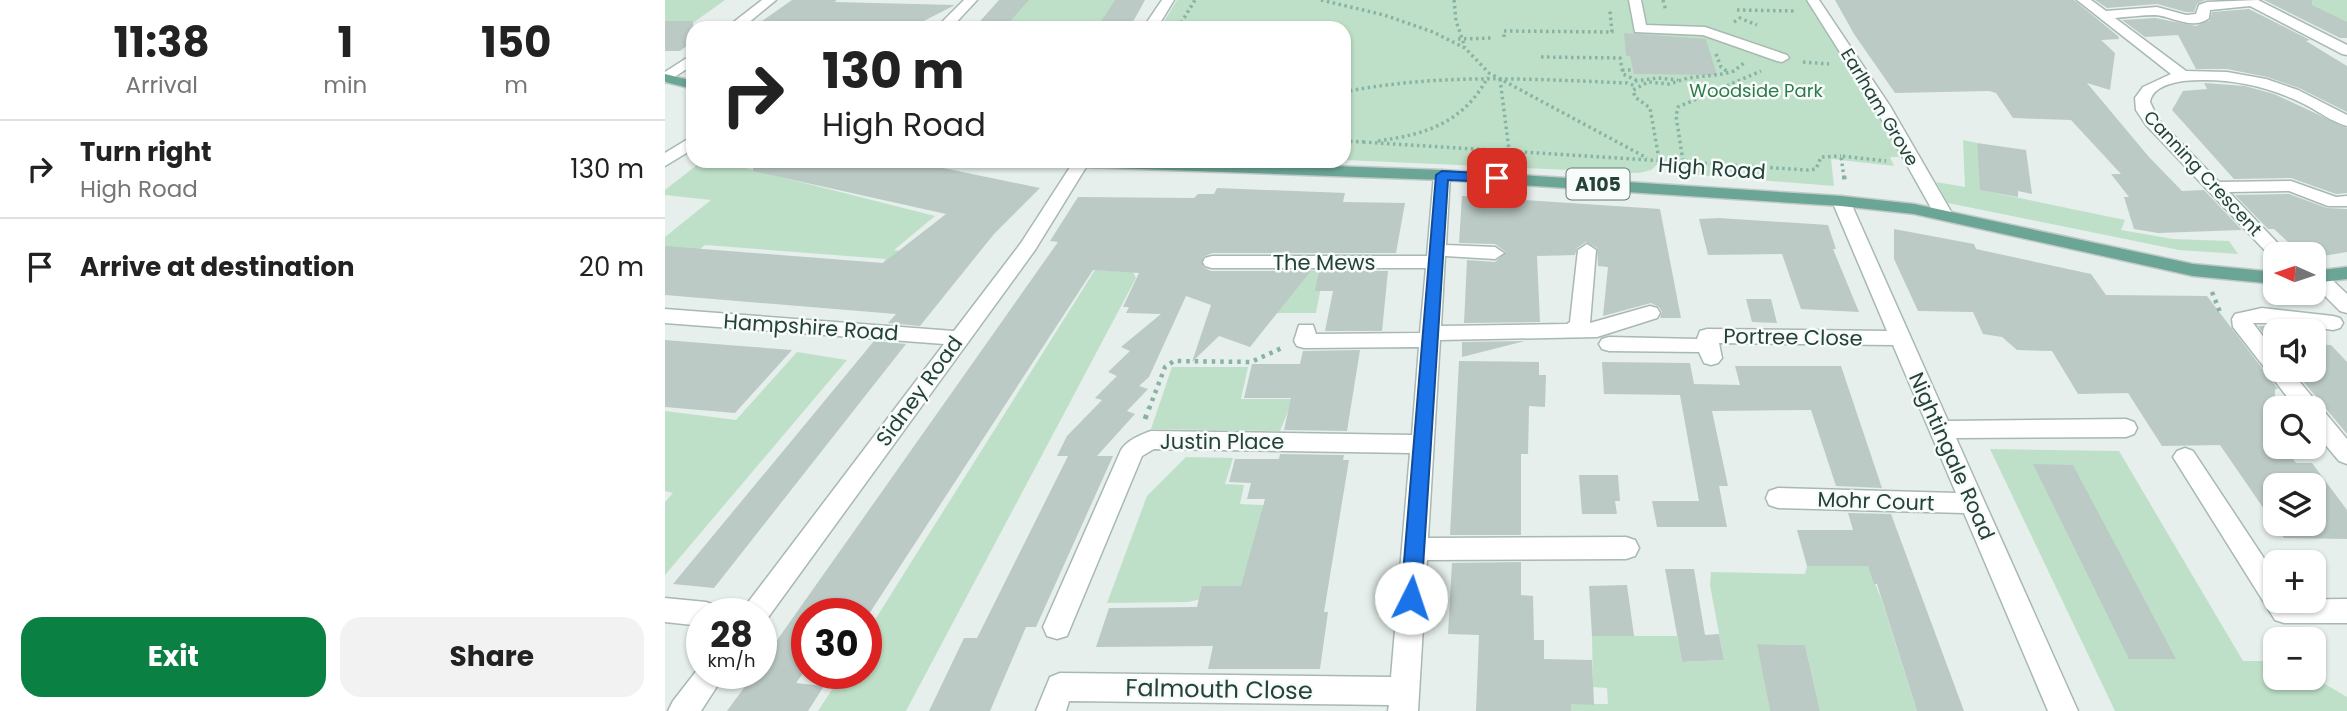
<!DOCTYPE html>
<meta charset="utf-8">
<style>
body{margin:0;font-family:Poppins,sans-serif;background:#f2f2f2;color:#222;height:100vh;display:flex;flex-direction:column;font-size:26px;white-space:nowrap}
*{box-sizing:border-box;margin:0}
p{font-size:23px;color:#767676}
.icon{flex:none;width:38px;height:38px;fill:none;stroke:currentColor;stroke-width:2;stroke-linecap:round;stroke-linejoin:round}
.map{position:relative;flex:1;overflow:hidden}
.sheet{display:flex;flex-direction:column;background:#fff;width:665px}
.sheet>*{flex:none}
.hud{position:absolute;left:21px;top:21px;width:665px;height:147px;border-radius:21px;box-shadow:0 2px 5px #0004;background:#fff;color:#222;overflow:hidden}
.needle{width:46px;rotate:273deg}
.tools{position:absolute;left:1598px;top:242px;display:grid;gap:14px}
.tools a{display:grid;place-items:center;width:63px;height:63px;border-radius:14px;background:#fff;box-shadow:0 2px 5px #0004;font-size:35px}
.speed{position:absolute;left:21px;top:598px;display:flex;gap:14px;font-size:35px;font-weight:700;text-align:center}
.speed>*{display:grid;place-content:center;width:91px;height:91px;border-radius:50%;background:#fff;box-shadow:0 2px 5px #0004;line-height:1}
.speed small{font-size:18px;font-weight:400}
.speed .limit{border:10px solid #d22;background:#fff;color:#111}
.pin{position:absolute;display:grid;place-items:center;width:60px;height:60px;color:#fff;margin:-30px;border-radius:14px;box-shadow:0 4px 10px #0006}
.me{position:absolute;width:77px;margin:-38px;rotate:4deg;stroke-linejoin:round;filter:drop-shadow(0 0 5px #0008)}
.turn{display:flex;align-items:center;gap:24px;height:147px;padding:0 21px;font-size:32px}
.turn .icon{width:91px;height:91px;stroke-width:2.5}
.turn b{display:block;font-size:49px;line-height:60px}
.eta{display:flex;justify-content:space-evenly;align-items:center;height:119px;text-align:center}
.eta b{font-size:42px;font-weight:700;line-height:49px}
.button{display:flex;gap:14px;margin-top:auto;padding:14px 21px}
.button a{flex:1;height:80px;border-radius:21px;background:#0b8043;color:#fff;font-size:28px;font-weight:700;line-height:80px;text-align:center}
.button a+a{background:#f2f2f2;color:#222}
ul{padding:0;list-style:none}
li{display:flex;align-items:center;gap:21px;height:98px;padding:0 21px;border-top:2px solid #e0e0e0}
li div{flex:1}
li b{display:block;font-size:26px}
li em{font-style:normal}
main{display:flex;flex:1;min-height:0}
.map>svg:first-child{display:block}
.green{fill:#bfe0c8}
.building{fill:#bbcac4;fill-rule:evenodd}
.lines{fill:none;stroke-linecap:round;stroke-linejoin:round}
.minor-casing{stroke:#a8b8b2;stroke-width:3}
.major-casing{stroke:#c2cac8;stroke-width:3}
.path-far2{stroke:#86b3a5;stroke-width:3.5;stroke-dasharray:2.5 3.5;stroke-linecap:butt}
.path-far1{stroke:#86b3a5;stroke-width:4.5;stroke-dasharray:3.5 5;stroke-linecap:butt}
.path{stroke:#86b3a5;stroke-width:5;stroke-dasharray:4.5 6;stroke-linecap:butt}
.minor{fill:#fff;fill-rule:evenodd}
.major{fill:#6aa596;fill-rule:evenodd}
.route{fill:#1a73e8;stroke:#114b97;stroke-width:2}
.labels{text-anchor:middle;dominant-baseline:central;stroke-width:5;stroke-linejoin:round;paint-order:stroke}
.far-park-label{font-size:18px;fill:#2d7a4b;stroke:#f7fbf9}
.far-street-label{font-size:18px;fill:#24423a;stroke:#f7fbf9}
.shield{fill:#f7fbf9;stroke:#637a73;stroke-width:2}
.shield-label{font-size:19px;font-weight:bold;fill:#24423a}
.street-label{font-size:21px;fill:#24423a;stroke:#f7fbf9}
.near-street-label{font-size:24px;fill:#24423a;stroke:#f7fbf9}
</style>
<main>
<section class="sheet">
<div class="eta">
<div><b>11:38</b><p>Arrival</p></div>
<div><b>1</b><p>min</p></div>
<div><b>150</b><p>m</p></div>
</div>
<ul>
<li><svg class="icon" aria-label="right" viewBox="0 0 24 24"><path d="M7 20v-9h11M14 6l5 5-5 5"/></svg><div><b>Turn right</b><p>High Road</p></div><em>130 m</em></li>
<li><svg class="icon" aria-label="arrive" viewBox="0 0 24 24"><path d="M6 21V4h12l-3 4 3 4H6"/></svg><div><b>Arrive at destination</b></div><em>20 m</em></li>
</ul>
<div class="button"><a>Exit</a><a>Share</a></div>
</section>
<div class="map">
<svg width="1682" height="711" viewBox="0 0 1682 711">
<rect width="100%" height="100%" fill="#e6efeb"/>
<!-- green -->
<path class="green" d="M 0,0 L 60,0 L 14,33 L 0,31 Z
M 358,0 L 455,0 L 437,28 L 334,28 Z
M 512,0 L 1141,0 L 1239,157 L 1225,157 L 1229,166 L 1166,159 L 1169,186 L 1031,175 L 1022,172 L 1018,164 L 994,163 L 986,170 L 974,173 L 679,160 L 679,28 L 495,28 Z
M 1630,0 L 1682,0 L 1682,25 Z
M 1298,140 L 1312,143 L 1316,190 L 1460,220 L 1456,230 L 1508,239 L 1564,241 L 1573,254 L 1514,250 L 1283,203 L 1271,182 L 1300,187 Z
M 37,161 L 52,161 L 270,216 L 229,250 L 255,254 L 204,281 L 221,259 L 40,245 L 0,276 L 0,237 L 46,200 L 0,195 L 0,190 Z
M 430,270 L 468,272 L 471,278 L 241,711 L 153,711 L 177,674 L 201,674 L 201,634 Z
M 659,270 L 651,313 L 611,313 L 621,271 Z
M 132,352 L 182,360 L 0,575 L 0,502 L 8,493 L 0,491 L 0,411 L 71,420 Z
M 507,367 L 583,367 L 576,399 L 628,399 L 615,431 L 486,429 Z
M 1325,449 L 1454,451 L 1578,661 L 1610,661 L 1610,677 L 1648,677 L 1682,697 L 1682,711 L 1450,711 Z
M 521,457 L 568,458 L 560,484 L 579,485 L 575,504 L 621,506 L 604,584 L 523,602 L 442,603 L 482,496 Z
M 1142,566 L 1203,566 L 1216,598 L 1252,711 L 1155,711 L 1140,645 L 1093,644 L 1105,711 L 906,711 L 906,704 L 943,704 L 942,688 L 928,687 L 927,636 L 1012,636 L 1017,662 L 1059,660 L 1045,585 L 1046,572 L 1140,574 Z"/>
<!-- building -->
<path class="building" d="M 127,0 L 172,0 L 169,2 L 290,5 L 245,28 L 87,28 Z
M 334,0 L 364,0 L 339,28 L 309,28 Z
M 450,0 L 480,0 L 469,20 L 460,26 L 433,26 Z
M 1170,0 L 1409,0 L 1453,36 L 1454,39 L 1436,40 L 1450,53 L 1445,90 L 1422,83 L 1484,157 L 1517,191 L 1539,190 L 1577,230 L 1493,233 L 1469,229 L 1459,197 L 1464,197 L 1446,174 L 1456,174 L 1406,120 L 1348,118 L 1331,93 L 1324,91 L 1230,93 L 1189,34 Z
M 1430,0 L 1540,0 L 1532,4 L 1529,12 L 1521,12 L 1492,4 L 1442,8 Z
M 1599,0 L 1647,0 L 1647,5 L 1682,22 L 1682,38 L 1675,38 Z
M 1584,9 L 1645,40 L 1641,41 L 1682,66 L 1682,112 L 1634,88 L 1602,77 L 1562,69 L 1531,69 L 1513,35 L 1480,37 L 1457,20 L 1490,18 L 1531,26 L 1545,20 L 1547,12 Z
M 0,21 L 28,21 L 28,41 L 15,51 L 0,51 Z
M 959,33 L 1041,39 L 1052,75 L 969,74 L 965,56 L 961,56 Z
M 1539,83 L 1580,86 L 1609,94 L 1682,128 L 1682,193 L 1671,194 L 1626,178 L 1569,179 L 1507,110 L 1518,91 L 1542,89 Z
M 1312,143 L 1361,150 L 1367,194 L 1353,191 L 1353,197 L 1315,190 Z
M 89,161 L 244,161 L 375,188 L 329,234 L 255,326 L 223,323 L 231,314 L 0,295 L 0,246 L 218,263 L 281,214 L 88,171 Z
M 552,188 L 680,193 L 678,202 L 740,203 L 731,253 L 547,253 L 538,257 L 538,267 L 546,271 L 646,271 L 585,347 L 554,336 L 527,362 L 546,305 L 521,296 L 484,377 L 474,386 L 483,389 L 462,411 L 470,414 L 432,456 L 448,456 L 371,627 L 361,627 L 325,711 L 264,711 L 299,638 L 312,638 L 403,456 L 392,456 L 402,436 L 437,400 L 430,398 L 452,376 L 443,372 L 465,351 L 456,347 L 496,314 L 461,313 L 464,307 L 458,307 L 474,273 L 428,270 L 204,614 L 179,612 L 177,614 L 142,614 L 142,668 L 131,683 L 159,686 L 143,711 L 62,711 L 89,674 L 96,674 L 96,663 L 393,242 L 385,241 L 413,197 L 529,198 L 533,194 L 549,194 Z
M 1624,194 L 1662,208 L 1682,209 L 1682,252 L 1652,257 L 1648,257 L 1648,254 L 1635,253 L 1609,229 L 1603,229 L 1570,195 Z
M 797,196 L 995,209 L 1016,318 L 995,318 L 997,312 L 994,307 L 986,303 L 938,316 L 943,267 L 933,266 L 932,248 L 921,242 L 912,248 L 910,255 L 872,256 L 875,322 L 799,323 L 802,260 L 830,262 L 841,252 L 830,244 L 794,243 Z
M 1054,218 L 1163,225 L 1171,249 L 1168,249 L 1194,312 L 1136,309 L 1117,254 L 1043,255 L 1034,219 Z
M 1229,229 L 1309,244 L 1311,249 L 1426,274 L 1441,295 L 1542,296 L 1613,389 L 1610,389 L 1610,446 L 1618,446 L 1631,463 L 1647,463 L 1682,510 L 1682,539 L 1619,538 L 1555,445 L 1497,446 L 1463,393 L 1413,394 L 1387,351 L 1352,350 L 1337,337 L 1318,334 L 1308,312 L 1253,311 L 1229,259 ZM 1610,485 L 1648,485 L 1648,523 L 1610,523 Z
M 654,271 L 723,271 L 717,331 L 660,331 L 668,291 L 650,291 Z
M 1081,299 L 1106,299 L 1112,323 L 1087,322 Z
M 1593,326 L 1621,326 L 1625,331 L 1610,331 L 1610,348 Z
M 0,340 L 50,344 L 127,350 L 70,413 L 0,407 Z
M 209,341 L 241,344 L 49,588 L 8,584 Z
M 860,341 L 797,357 L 797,342 Z
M 1648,344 L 1666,345 L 1682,362 L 1682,434 L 1628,369 L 1648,369 Z
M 695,350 L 682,431 L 619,430 L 626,398 L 579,398 L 587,364 L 635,364 L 638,351 Z
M 794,361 L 874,362 L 874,375 L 881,375 L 880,407 L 864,406 L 863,454 L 856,454 L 856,535 L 785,535 Z
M 937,362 L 1025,363 L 1029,384 L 1075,385 L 1070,366 L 1176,366 L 1217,488 L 1171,486 L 1146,410 L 1047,411 L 1063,486 L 1054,486 L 1062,527 L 992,527 L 987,501 L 1034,501 L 1015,395 L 939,394 Z
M 615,454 L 679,455 L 678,460 L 684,460 L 659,612 L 663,612 L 655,669 L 543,669 L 548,646 L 431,647 L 444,608 L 532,607 L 537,586 L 576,586 L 600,499 L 582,499 L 586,483 L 564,482 L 570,459 L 614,459 Z
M 1368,464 L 1408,465 L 1511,659 L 1464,659 Z
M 914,475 L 953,475 L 955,501 L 950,501 L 952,514 L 917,514 Z
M 1183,513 L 1226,514 L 1299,711 L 1252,711 L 1212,584 L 1209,584 L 1203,566 L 1142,566 L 1132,530 L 1188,530 Z
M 856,562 L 856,595 L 868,596 L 869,640 L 879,640 L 879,659 L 927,660 L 929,705 L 906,704 L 906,711 L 811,711 L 814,635 L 783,634 L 787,563 Z
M 1000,569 L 1029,569 L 1040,635 L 1054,634 L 1059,660 L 1017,662 Z
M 962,585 L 969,636 L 927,636 L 924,586 Z
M 1092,644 L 1140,645 L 1155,711 L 1105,711 Z"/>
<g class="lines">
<defs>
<path id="minor" d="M 97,0 L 111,0 L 77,28 L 61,28 Z
M 299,0 L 312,0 L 286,28 L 271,28 Z
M 497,0 L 509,0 L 492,28 L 478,28 Z
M 964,0 L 976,0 L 981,25 L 1040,27 L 1122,55 L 1124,58 L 1117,62 L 1112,61 L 1038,35 L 970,32 Z
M 1142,0 L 1154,0 L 1225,106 L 1288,215 L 1285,219 L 1279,220 L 1270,215 L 1209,106 Z
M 1412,0 L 1426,0 L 1441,11 L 1492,7 L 1521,15 L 1531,14 L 1534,5 L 1542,2 L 1593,0 L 1682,45 L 1682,55 L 1677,54 L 1585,6 L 1545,10 L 1544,18 C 1528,31 1507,16 1490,15 C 1477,15 1463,17 1450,18 L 1521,71 L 1562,72 L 1601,79 L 1633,90 L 1682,115 L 1682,126 C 1667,122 1653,111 1639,104 C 1601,85 1560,77 1518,81 C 1505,83 1487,88 1485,102 L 1493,119 L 1554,182 L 1626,181 L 1671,197 L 1682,196 L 1682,206 L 1663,206 L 1624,191 L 1564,192 L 1623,254 L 1610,254 L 1610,259 L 1607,258 L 1481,125 L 1471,110 L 1470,98 L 1478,87 L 1506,74 Z
M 28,54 L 28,65 L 0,83 L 0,72 Z
M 28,136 L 28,149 L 0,166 L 0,153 Z
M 409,161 L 421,161 L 423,164 L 370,250 L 99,623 L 96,624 L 96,614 L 77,614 L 81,605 L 279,344 L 0,323 L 0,309 L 289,331 L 356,243 Z
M 777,170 L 785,175 L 781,245 L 830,247 L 839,253 L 830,259 L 780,256 L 776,326 L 902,324 L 905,322 L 913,250 L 922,244 L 931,250 L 925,323 L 985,306 L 992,308 L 995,313 L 992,318 L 932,337 L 775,340 L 763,538 L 961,537 L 970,540 L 974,548 L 970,556 L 961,559 L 762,560 L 753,711 L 723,711 L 724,705 L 404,701 L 401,711 L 371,711 L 385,677 L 395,673 L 726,677 L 745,453 L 489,449 L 477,456 L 402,636 L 392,639 L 382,636 L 378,627 L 456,450 C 462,440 475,435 486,431 L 747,435 L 754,347 L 639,348 L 632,346 L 629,341 L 634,325 L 648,325 L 651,334 L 755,333 L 761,268 L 547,268 L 540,266 L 538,262 L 540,258 L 547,256 L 762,256 L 769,175 Z
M 1176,196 L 1185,201 L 1283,421 L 1461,419 L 1469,422 L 1472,428 L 1469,434 L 1461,437 L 1291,438 L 1413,711 L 1383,711 L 1299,513 L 1113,508 L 1104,505 L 1101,498 L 1104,491 L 1113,488 L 1291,493 L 1228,345 L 1054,343 L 1057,358 L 1053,363 L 1046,365 L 1039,363 L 1034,352 L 944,351 L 937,349 L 934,344 L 937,339 L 944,337 L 1032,339 L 1035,331 L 1042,329 L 1222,331 L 1167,201 Z
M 1653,271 L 1660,273 L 1682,294 L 1682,313 L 1675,311 L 1648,284 L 1648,272 Z
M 1597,308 L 1668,316 L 1675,318 L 1678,323 L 1675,328 L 1668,330 L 1622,323 L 1588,323 L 1610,352 L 1610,369 L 1624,369 L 1682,439 L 1682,464 L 1674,461 L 1648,430 L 1648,408 L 1631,408 L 1568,327 L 1567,319 L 1570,314 Z
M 1520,448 L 1528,451 L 1610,575 L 1610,600 L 1682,599 L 1682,623 L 1619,623 L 1610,620 L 1508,457 L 1512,451 Z
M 0,598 L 41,602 L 50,605 L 54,614 L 37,614 L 37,626 L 0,622 Z
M 36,665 L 37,674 L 60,674 L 36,711 L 3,711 L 8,701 Z"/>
<path id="major" d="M 0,74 L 28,81 L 28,89 L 0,82 Z
M 382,161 L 529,161 L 777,170 L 1176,196 L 1249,204 L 1528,264 L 1610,272 L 1610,284 L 1528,276 L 1249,214 L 1176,206 L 777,180 L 390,166 Z
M 1682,267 L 1682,279 L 1648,283 L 1648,271 Z"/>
</defs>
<!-- minor casing -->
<use href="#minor" class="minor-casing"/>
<!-- major casing -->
<use href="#major" class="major-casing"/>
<!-- path-far2 -->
<path class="path-far2" d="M 656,0 L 719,15 L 768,32 L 800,48 L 824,73 L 982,158
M 789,0 L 791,21 L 800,47
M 998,0 L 1001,11
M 1072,10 L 1131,11
M 1069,22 L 1075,18 L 1092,25
M 513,28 L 530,0
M 839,37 L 839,31 L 947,32 L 945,11
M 793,39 L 827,38
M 1051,54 L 1056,67 L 1063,72
M 876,57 L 955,58 L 958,74 L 971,80
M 1138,62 L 1164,64
M 957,70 L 968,70
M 835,79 L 844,150
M 970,81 L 993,78 L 1013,80
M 679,92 C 773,73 867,79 962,83 L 971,86
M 679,141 L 701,142
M 713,141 C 762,134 798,123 823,77
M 698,142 L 1143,170 L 1151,169 L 1156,157 L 1176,156
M 994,159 L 985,108 L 970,97 L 968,90 L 983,82 L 1004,84 L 1023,78 L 1058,74 L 1069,71 L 1079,63
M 1018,161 L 1011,116 L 1013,107 L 1096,71
M 1179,178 L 1176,156 L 1221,161"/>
<!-- path-far1 -->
<path class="path-far1" d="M 1179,176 L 1180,182
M 1547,292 L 1555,312
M 484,409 L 500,367 L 509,361 L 586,362 L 619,347"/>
<!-- path -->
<path class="path" d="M 480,419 L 484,408"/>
<!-- minor -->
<use href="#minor" class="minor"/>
<!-- major -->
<use href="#major" class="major"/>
</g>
<!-- route -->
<path class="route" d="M 777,171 L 832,174 L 839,178 L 832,182 L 783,180 L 756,598 L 753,604 L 746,607 L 739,604 L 736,598 L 771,175 Z"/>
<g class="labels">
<!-- far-park labels -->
<g class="far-park-label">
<text x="1091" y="90">Woodside Park</text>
</g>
<!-- far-street labels -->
<g class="far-street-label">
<text transform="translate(1215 107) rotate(59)">Earlham Grove</text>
<text transform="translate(1538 173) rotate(47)">Canning Crescent</text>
</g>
<!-- shield labels -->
<rect class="shield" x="901.5" y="168.5" width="63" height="31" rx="5"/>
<g class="shield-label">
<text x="933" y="184">A105</text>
</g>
<!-- street labels -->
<g class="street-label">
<text transform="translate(1047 168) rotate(4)">High Road</text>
<text x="659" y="262">The Mews</text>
<text transform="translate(146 327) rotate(4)">Hampshire Road</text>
<text transform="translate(1128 337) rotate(1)">Portree Close</text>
<text transform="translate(254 391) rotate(-54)">Sidney Road</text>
<text x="557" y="441">Justin Place</text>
<text transform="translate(1287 456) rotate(66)">Nightingale Road</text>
<text transform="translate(1211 501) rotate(2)">Mohr Court</text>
</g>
<!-- near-street labels -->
<g class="near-street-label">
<text transform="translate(554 689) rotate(1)">Falmouth Close</text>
</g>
</g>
</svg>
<div class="tools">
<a><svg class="needle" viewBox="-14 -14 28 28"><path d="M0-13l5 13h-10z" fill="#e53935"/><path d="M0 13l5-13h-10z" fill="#767676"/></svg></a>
<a><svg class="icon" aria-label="sound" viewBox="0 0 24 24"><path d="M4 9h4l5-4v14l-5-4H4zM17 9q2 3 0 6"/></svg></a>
<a><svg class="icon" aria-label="search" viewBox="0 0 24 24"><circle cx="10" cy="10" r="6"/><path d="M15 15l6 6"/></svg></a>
<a><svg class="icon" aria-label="layers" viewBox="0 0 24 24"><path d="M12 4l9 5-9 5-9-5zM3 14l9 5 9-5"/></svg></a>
<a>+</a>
<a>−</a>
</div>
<div class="speed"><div>28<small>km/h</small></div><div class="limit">30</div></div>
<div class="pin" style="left:832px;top:178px;background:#d93025"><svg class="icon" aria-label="arrive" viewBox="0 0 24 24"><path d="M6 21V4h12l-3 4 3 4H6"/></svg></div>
<svg class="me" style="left:746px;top:598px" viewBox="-20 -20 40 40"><circle r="19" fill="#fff"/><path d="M0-13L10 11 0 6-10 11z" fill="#1a73e8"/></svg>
<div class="hud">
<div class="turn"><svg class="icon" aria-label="right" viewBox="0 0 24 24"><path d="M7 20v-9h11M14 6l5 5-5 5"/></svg><div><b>130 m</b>High Road</div></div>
</div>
</div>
</main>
